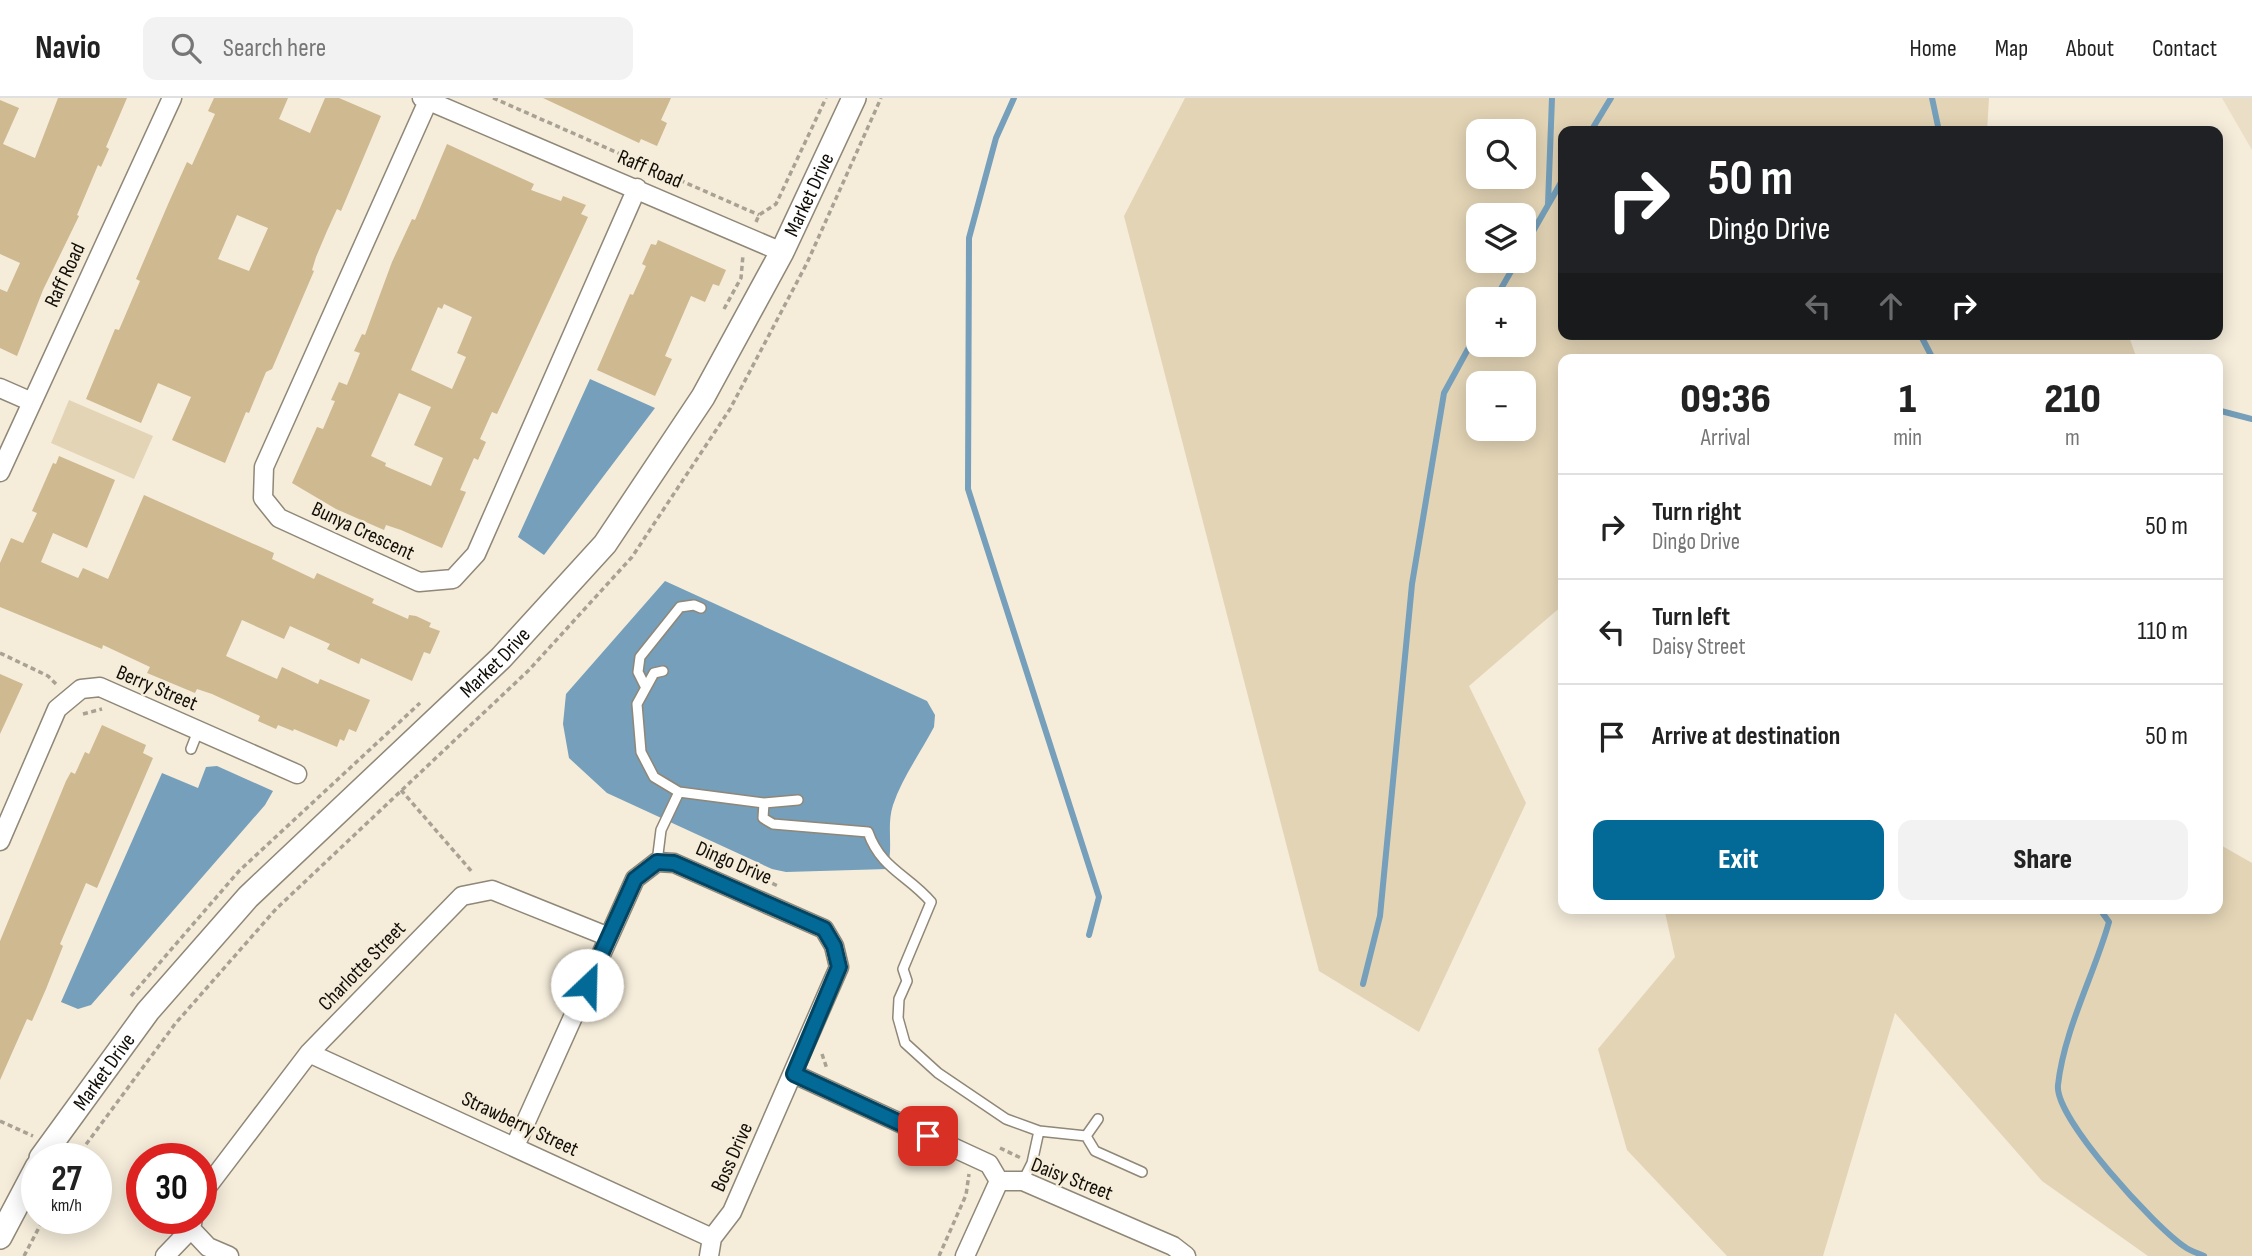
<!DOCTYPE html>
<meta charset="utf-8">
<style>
body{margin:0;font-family:"Sofia Sans Condensed",sans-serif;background:#f2f2f2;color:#222;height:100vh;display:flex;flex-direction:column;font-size:26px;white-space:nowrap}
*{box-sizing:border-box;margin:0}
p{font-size:23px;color:#767676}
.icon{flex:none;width:38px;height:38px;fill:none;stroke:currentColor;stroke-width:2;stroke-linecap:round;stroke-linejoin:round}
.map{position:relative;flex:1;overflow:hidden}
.side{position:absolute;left:1558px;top:256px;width:665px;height:560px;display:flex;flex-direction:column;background:#fff;border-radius:14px;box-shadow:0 4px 18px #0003}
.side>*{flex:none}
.top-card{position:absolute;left:1558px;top:28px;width:665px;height:214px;border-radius:14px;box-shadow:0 4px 18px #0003;background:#202124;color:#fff;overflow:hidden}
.fabs{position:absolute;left:1466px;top:21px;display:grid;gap:14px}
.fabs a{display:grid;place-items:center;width:70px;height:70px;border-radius:14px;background:#fff;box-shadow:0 4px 18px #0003;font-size:35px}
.speed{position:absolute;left:21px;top:1045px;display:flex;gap:14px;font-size:35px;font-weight:700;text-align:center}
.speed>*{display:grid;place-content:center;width:91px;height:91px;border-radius:50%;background:#fff;box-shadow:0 4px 18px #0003;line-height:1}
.speed small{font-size:18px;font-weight:400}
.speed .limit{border:10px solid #d22;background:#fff;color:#111}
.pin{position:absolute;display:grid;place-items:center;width:60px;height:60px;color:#fff;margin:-30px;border-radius:14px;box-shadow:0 4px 10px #0006}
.me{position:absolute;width:77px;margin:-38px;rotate:24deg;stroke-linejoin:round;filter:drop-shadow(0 0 5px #0008)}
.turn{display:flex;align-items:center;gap:24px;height:147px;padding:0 35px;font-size:32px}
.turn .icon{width:91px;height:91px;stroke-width:2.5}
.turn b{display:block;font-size:49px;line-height:60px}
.lanes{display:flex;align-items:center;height:66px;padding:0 35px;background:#0003;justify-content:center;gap:35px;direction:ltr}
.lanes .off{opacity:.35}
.eta{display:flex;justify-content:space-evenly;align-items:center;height:119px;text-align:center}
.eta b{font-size:42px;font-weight:800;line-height:49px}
.action{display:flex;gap:14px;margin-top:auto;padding:14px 35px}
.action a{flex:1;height:80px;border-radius:14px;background:#036a98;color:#fff;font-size:28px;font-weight:800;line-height:80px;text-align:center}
.action a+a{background:#f2f2f2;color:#222}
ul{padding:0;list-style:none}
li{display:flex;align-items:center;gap:21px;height:105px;padding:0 35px;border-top:2px solid #e0e0e0}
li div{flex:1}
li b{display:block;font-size:26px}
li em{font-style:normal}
header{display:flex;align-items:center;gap:42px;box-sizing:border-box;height:98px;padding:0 35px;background:#fff;border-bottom:2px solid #e0e0e0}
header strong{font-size:33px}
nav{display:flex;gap:38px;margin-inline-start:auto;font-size:24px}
.search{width:490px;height:63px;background:#f2f2f2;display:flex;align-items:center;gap:18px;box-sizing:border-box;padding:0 24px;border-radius:14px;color:#767676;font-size:26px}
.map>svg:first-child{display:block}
.built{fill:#ebdec6}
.green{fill:#e3d4b5;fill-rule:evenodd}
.water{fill:#759fba}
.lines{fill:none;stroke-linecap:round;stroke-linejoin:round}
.stream{stroke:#759fba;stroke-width:6}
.building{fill:#ceb990;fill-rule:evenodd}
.service-casing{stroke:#8f8777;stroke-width:12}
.minor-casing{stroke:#8f8777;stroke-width:21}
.tertiary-casing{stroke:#8f8777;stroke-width:26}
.path{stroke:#a9a294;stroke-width:3.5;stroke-dasharray:5 3.5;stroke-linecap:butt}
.service{stroke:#fff;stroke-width:9}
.minor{stroke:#fff;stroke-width:18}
.tertiary{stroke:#fff;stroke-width:23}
.route-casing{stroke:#024563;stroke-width:18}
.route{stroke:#036a98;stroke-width:12}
.labels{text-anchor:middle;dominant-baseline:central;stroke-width:5;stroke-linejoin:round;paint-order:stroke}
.street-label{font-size:21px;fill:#110e08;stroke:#f5ecda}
</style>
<header>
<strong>Navio</strong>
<div class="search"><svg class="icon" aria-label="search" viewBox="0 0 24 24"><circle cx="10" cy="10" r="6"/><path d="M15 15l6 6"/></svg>Search here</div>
<nav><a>Home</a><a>Map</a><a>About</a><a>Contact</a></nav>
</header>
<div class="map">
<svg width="2252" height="1158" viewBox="0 0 2252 1158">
<rect width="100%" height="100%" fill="#f5ecda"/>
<!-- built -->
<path class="built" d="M 2222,0 L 2252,0 L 2252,52 Z"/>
<!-- green -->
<path class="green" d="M 1185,0 L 1989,0 L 1987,33 L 1563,33 L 1563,236 L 2128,236 L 2137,261 L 1563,261 L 1563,507 L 1469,588 L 1526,705 L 1419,934 L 1319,873 L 1124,118 ZM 1524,33 L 1524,79 L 1479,79 L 1479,33 ZM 1524,117 L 1524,163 L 1479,163 L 1479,117 ZM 1524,201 L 1524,247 L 1479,247 L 1479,201 ZM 1524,285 L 1524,331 L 1479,331 L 1479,285 Z
M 69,302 L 153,338 L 134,381 L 51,345 Z
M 2217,745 L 2252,765 L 2252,1158 L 2148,1158 L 2042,1083 L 1895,915 L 1823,1158 L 1727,1158 L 1627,1052 L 1598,951 L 1675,859 L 1664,810 L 2217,810 Z"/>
<!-- water -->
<path class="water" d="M 590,281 L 655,310 L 544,457 L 518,439 Z
M 665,483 L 927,603 L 935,617 L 934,629 C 921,654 902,680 893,707 C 886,729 894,749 887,771 L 786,774 L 772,771 L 607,695 L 569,660 L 563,626 L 566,596 Z
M 217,668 L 273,693 L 265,707 L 91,907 L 78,911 L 61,904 L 162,675 L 198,690 L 206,669 Z"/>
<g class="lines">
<!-- stream -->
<path class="stream" d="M 1014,0 L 996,40 L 969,140 L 968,391 L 1099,799 L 1089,837
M 1932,0 L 1939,33
M 1591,33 L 1611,0
M 1548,106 L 1552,0
M 1524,149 L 1563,81
M 1495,201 L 1517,163
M 1920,236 L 1933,261
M 2217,312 L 2252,321
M 2099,810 L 2109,824 C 2094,877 2064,932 2058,987 C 2054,1020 2156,1130 2185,1149 C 2190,1153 2198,1155 2204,1158
M 1363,886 L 1380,818 L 1412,486 L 1444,295 L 1479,231"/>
</g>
<!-- building -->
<path class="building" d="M 58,0 L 127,0 L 106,49 L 109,51 L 101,69 L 98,67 L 77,117 L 79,118 L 43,192 L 17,258 L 0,250 L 0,191 L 7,194 L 20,165 L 0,156 L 0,2 L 19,10 L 3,46 L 35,60 Z
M 214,0 L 288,0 L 279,21 L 310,35 L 325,0 L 339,0 L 381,18 L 341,113 L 337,111 L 327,133 L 316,159 L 312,172 L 314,173 L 272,271 L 266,274 L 249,315 L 246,314 L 225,365 L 172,342 L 191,299 L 158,285 L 141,325 L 86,301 L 115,231 L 119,232 L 140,183 L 136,181 L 169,104 L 187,64 L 192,67 L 215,16 L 208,13 ZM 237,117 L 268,130 L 249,173 L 218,161 Z
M 543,0 L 671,0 L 661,22 L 667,25 L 657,48 L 641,41 L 639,45 Z
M 447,46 L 534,86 L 531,92 L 561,103 L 563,98 L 586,107 L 581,116 L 588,119 L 497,316 L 492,314 L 480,341 L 486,344 L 478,362 L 474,360 L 460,392 L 466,394 L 442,450 L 401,432 L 386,427 L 384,432 L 336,411 L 292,385 L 317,329 L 323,331 L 335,303 L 331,302 L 339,284 L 347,287 L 360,255 L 354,253 L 362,236 L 365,237 L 392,164 L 412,121 L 415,122 ZM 444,206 L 472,219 L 457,255 L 466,259 L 452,291 L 411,272 L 438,209 L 442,211 ZM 399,295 L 431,309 L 414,347 L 443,360 L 431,388 L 385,368 L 386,365 L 371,358 Z
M 658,142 L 726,172 L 719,188 L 713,186 L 705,204 L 691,198 L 665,258 L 672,261 L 655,298 L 597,272 L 630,196 L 633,197 L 646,168 L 642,166 L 651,146 L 656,147 Z
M 59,358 L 115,382 L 87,450 L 53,435 L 41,464 L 78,480 L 83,470 L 108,481 L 144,397 L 274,455 L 272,461 L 314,481 L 317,475 L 374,501 L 372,505 L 408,521 L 409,517 L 416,518 L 431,525 L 429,529 L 440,533 L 430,556 L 424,554 L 412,583 L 361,560 L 359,566 L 327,551 L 330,546 L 290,528 L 284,541 L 242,522 L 226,558 L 277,581 L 282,569 L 318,586 L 320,581 L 370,602 L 356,634 L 349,631 L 344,643 L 340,641 L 337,649 L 294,631 L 293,633 L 278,627 L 276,631 L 258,623 L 260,618 L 212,596 L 197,591 L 195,595 L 147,575 L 150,569 L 103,547 L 102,551 L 0,509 L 0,465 L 11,440 L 23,445 L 37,415 L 32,413 L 53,365 L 56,366 Z
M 0,576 L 23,586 L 0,636 Z
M 102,627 L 146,647 L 143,655 L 153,660 L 97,790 L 86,785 L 60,846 L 63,848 L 46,891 L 32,923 L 27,921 L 0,982 L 0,843 L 66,683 L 71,674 L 75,676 L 85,654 L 89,656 Z"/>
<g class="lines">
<defs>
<path id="service" d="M 645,588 L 638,574 L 640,559 L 680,509 L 694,507 L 701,510
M 191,651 L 198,633
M 679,694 L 764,705 L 798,702
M 764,705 L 763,720 L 773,726 L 868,734 C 881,771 908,777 931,804 L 903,871 L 907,883 L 899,901 L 898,920 L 905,945 L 938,975 L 1006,1021 L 1039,1033 L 1032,1065 L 1023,1083
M 657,764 L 661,732 L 679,694 L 654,679 L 641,654 L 637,606 L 654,575 L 663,573
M 1039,1033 L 1086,1038 L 1098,1021
M 1086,1038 L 1095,1053 L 1142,1074"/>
<path id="minor" d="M 422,0 L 782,154
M 428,3 L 264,369 L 263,400 L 279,420 L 419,484 L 453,481 L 476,456 L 637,90
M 0,290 L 32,304
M 0,374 L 172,0
M 0,743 L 57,611 L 81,591 L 100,589 L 297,676
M 309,955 L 712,1140
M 794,976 L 989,1066 L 999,1083 L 1023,1083 L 1173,1148 L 1186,1158
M 515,1048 L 635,781 L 657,764 L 674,765 L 824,831 L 834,848 L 839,869 L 732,1114 L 712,1140 L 709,1158
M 201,1097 L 309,955 L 462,798 L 492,792 L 609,839
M 193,1120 L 191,1131 L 208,1149 L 229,1158
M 165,1158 L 191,1131
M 965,1158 L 999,1083"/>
<g id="tertiary">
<path id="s1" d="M 41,1060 L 148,913 L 248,799 L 501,560 L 605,446 L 703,299 L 782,154 L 854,0"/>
<path d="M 0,1139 L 37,1069"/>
</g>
</defs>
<!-- service casing -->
<use href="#service" class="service-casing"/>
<!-- minor casing -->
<use href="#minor" class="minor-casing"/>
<!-- tertiary casing -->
<use href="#tertiary" class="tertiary-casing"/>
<!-- path -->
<path class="path" d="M 493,0 L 759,117
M 756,124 L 759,117 L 776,106 L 826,0
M 724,211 L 741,180 L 743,157
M 0,555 L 48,578 L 58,588
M 83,616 L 102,611
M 401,692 L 473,775
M 757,778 L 780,789
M 131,898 L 239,773 L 420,605
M 822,956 L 827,971
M 0,1023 L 33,1038
M 1000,1050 L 1021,1060
M 76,1060 L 175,926 L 276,811 L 529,572 L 632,459 L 730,311 L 807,165 L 881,0
M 24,1158 L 44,1120
M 939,1158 L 966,1097 L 969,1076"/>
<!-- service -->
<use href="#service" class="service"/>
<!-- minor -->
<use href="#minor" class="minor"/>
<!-- tertiary -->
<use href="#tertiary" class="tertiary"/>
</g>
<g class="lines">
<defs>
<path id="route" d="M 587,887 L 635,781 L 657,764 L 674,765 L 824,831 L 834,848 L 839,869 L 794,976 L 928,1038"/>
</defs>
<!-- route casing -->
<use href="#route" class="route-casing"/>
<!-- route -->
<use href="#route" class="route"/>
</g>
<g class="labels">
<!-- street labels -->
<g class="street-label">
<text transform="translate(650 71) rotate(23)">Raff Road</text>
<text stroke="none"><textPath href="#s1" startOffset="1241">Market Drive</textPath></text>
<text transform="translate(65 177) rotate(-65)">Raff Road</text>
<text transform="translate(363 433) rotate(25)">Bunya Crescent</text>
<text stroke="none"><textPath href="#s1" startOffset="674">Market Drive</textPath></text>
<text transform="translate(157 590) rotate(23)">Berry Street</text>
<text transform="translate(734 765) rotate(23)">Dingo Drive</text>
<text transform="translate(362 868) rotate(-46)">Charlotte Street</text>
<text stroke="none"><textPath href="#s1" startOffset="107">Market Drive</textPath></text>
<text transform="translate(520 1026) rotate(25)">Strawberry Street</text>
<text transform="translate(732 1059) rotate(-66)">Boss Drive</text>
<text transform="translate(1072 1081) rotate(21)">Daisy Street</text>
</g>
</g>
</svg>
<div class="fabs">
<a><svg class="icon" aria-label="search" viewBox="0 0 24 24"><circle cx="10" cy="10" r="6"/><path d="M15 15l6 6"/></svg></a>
<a><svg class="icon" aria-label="layers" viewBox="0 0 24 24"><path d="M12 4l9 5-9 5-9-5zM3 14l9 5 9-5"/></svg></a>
<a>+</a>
<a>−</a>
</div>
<div class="speed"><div>27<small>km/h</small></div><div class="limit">30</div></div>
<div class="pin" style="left:928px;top:1038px;background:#d93025"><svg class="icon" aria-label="arrive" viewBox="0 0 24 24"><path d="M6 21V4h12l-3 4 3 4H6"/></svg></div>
<svg class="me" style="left:587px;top:887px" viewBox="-20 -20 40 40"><circle r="19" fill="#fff"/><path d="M0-13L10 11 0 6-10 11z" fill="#036a98"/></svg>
<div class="top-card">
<div class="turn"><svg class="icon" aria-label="right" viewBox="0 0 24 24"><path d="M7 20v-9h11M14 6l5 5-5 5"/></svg><div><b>50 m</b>Dingo Drive</div></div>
<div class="lanes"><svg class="icon off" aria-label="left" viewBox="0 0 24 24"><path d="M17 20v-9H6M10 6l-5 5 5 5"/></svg><svg class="icon off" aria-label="ahead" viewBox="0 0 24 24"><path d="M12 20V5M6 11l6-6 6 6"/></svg><svg class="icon" aria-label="right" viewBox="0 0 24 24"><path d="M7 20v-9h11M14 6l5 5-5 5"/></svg></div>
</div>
<section class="side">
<div class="eta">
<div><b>09:36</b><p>Arrival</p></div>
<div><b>1</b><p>min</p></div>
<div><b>210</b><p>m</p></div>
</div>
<ul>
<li><svg class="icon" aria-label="right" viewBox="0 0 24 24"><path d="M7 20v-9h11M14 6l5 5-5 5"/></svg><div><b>Turn right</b><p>Dingo Drive</p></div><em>50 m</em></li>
<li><svg class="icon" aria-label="left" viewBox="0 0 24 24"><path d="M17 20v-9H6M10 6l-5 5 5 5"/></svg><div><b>Turn left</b><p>Daisy Street</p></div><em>110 m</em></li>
<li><svg class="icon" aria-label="arrive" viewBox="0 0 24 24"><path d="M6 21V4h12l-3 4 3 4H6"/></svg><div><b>Arrive at destination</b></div><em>50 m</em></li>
</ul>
<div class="action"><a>Exit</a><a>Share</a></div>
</section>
</div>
